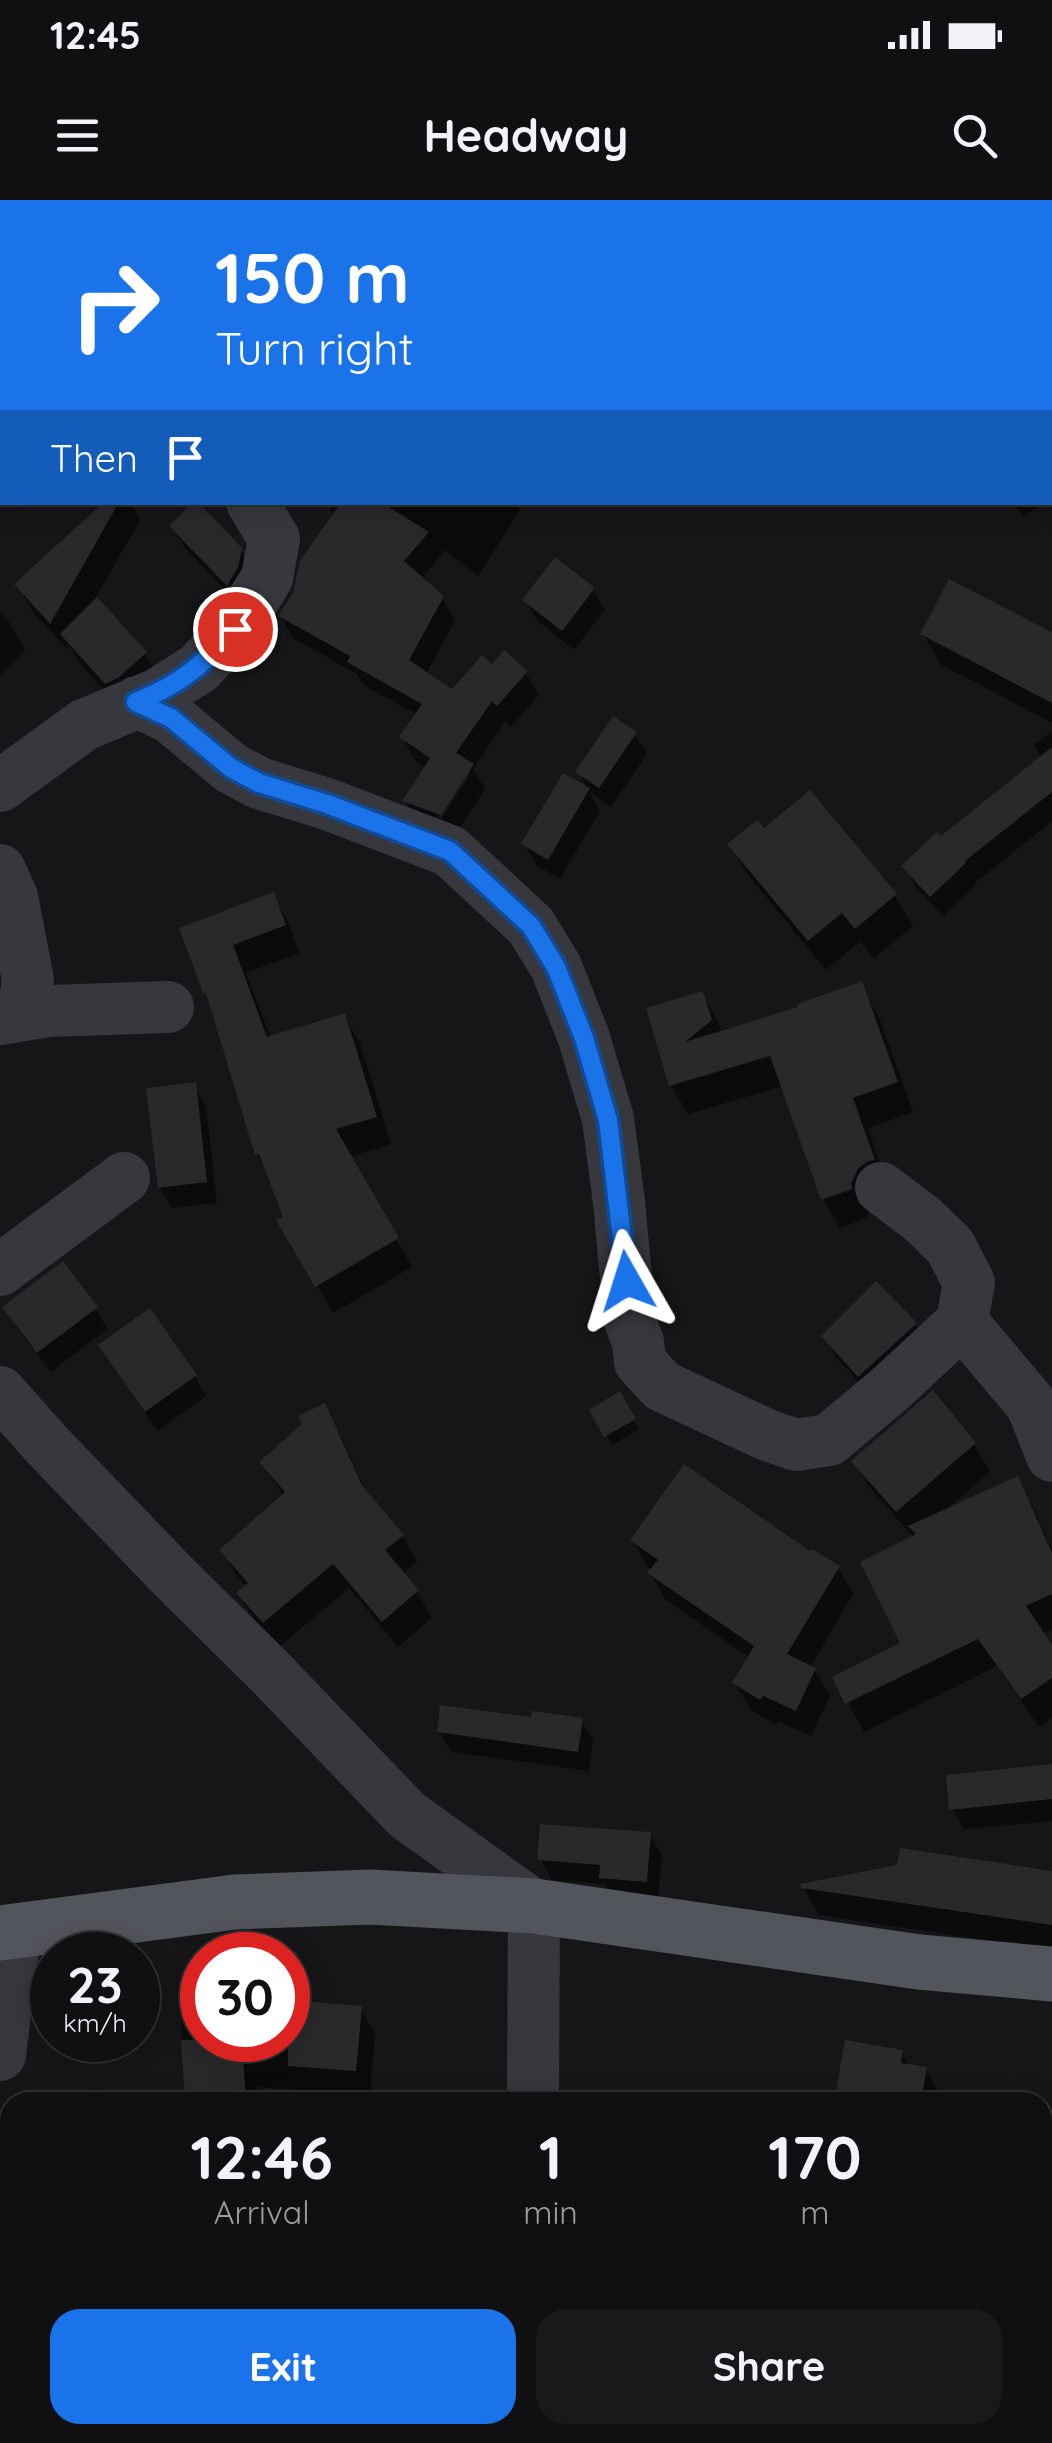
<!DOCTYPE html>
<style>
body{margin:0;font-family:Quicksand,sans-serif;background:#19191b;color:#f1f3f6;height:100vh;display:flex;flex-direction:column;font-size:38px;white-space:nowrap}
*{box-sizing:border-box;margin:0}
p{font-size:32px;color:#9c9d9f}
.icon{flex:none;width:55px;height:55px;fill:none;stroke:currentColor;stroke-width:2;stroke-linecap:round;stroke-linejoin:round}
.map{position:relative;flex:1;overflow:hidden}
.details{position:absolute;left:0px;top:1892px;width:1052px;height:352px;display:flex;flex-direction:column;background:#101012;border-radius:30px 30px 0 0;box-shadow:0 5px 25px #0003,0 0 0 2px #303032}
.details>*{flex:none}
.guide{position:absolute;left:0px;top:0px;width:1052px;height:305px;box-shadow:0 5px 25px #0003,0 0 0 2px #303032;background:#1a73e8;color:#fff;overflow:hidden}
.speed{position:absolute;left:30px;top:1732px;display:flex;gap:20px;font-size:50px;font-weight:700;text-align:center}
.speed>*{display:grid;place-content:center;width:130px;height:130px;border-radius:50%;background:#101012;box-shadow:0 5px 25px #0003,0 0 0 2px #303032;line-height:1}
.speed small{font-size:25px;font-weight:400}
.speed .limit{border:15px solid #d22;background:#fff;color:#111}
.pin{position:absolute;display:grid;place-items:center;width:85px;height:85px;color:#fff;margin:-42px;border:5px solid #fff;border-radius:50%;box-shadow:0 2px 10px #0007}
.me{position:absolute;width:110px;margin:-55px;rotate:354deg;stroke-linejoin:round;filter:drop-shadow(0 0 8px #0008)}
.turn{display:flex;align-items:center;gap:35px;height:210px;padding:0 50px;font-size:45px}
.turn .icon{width:130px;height:130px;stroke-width:2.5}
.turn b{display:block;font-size:70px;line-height:85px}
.then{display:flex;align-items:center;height:95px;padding:0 50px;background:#0003;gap:20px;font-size:38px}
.eta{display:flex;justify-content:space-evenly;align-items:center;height:170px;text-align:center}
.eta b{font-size:60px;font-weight:700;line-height:70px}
.cta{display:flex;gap:20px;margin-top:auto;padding:20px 50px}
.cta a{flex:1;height:115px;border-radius:30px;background:#1a73e8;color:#fff;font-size:40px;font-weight:700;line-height:115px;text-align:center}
.cta a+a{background:#19191b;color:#f1f3f6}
.status{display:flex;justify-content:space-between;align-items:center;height:70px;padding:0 50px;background:#101012;direction:ltr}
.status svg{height:28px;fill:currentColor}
header{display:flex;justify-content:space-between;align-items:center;height:130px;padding:0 50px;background:#101012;font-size:45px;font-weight:700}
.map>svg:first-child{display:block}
.shadow{fill:#0007;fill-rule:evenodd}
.building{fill:#29292c}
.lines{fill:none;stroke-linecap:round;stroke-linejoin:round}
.minor{stroke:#37383d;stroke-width:52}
.major{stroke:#53555c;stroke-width:55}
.route-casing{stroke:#114b97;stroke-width:25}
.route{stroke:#1a73e8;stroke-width:18}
</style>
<div class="status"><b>12:45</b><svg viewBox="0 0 49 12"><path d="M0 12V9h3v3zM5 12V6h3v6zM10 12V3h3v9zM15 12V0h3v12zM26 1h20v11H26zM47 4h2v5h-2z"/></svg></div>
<header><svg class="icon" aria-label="menu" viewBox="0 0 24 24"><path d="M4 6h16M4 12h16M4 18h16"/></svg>Headway<svg class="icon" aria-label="search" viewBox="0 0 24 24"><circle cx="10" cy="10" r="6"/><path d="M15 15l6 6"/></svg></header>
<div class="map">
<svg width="1052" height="2243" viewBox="0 0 1052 2243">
<rect width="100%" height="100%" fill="#161618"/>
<!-- shadow -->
<path class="shadow" d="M 0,0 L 16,0 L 18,2 L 2,2 L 2,97 L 0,94 Z
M 722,0 L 819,0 L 813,2 L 723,2 Z
M 108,302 L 130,302 L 140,320 L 95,399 L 145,454 L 162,484 L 124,513 L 81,465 L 69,445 L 67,449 L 33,412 L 17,384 Z
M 335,302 L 515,302 L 520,310 L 478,376 L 445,350 L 421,379 L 442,398 L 455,421 L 426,474 L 452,492 L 492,468 L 526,473 L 539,495 L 511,527 L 505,521 L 473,569 L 485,589 L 454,637 L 418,623 L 405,601 L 426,568 L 415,560 L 402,537 L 418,515 L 363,485 L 357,474 L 294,439 L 281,417 L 334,317 L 330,310 ZM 470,565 L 470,574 L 436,627 L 432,624 Z
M 1013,302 L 1043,302 L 1024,317 Z
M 172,326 L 240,349 L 252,371 L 239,404 L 184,347 Z
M 593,389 L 605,410 L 574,450 L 537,420 L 525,400 Z
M 0,413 L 9,422 L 25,450 L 0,475 Z
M 923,434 L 1052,435 L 1052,523 L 940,464 Z
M 1052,531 L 1052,621 L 975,683 L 976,685 L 943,716 L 916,687 L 904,666 L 1042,558 L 1034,545 Z
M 635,534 L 647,554 L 611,607 L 590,593 L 600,611 L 560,679 L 536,665 L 524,644 L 588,590 L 578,572 Z
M 763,632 L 895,696 L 913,726 L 874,758 L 860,742 L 826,770 L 748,675 L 730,645 Z
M 273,696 L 289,723 L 299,753 L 246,773 L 271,838 L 344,816 L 360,843 L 391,944 L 349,957 L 412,1067 L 333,1113 L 280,1021 L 286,1018 L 271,977 L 257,954 L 211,802 L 182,730 Z
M 861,787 L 879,817 L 913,912 L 868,928 L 889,989 L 874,999 L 867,1018 L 840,1028 L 823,999 L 784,886 L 688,914 L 671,885 L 649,810 L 702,794 L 719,823 L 722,833 Z
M 194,885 L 206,906 L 217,1003 L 172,1008 L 160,988 Z
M 5,1107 L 96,1109 L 107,1129 L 51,1172 L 17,1128 Z
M 915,1124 L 927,1145 L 871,1196 L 836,1157 L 825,1137 Z
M 113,1166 L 195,1176 L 206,1196 L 158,1231 Z
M 619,1195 L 639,1229 L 612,1245 L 592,1211 Z
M 324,1206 L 339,1232 L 368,1296 L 402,1336 L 417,1362 L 402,1374 L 417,1392 L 432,1418 L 398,1447 L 349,1388 L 279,1447 L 254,1420 L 239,1394 L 247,1387 L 237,1376 L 222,1350 L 284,1297 L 262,1262 Z
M 974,1244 L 990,1272 L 946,1310 L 1016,1279 L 1033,1308 L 1052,1350 L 1052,1430 L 1042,1435 L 1052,1449 L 1052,1518 L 1039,1527 L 997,1466 L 864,1532 L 835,1478 L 904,1445 L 914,1338 L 870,1288 L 854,1261 Z
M 633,1340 L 838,1367 L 853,1394 L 810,1468 L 814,1470 L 830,1496 L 811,1536 L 778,1521 L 776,1525 L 750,1509 L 735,1483 L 750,1458 L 666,1400 L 650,1374 L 653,1370 L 648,1367 Z
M 533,1520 L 581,1520 L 593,1540 L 589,1571 L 451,1552 L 439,1531 Z
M 1052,1567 L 1052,1621 L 964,1629 L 952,1609 Z
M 650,1635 L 662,1655 L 658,1702 L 613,1698 L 605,1684 L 552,1680 L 540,1659 Z
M 1052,1673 L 1052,1750 L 819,1715 L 803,1687 Z
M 288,1803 L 360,1809 L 375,1834 L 370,1895 L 257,1887 L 258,1902 L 190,1902 L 187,1898 L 181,1818 L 202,1816 L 202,1840 L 288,1840 Z
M 847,1843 L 902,1853 L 910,1867 L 926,1869 L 943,1902 L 836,1902 Z
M 2,2068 L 10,2068 L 10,2179 L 0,2182 Z
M 24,2235 L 148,2235 L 147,2243 L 24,2243 Z"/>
<!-- building -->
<path class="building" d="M 104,302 L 119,302 L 50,424 L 14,384 Z
M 193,302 L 198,302 L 242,348 L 238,367 L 227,386 L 169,326 Z
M 341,302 L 381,302 L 429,332 L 404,361 L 444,396 L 409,460 L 452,489 L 482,455 L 492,464 L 504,450 L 528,471 L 497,506 L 492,501 L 456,553 L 474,564 L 441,615 L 402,601 L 430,558 L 399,537 L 422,504 L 347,462 L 350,456 L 278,416 L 293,393 L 300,361 Z
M 555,357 L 595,388 L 562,431 L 522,400 Z
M 949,379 L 1052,432 L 1052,503 L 920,434 Z
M 97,397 L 147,452 L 118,478 L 105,484 L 60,434 Z
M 613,516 L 637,532 L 599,588 L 575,572 Z
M 1052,547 L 1052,592 L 965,661 L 966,663 L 930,697 L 901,666 L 937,632 L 941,636 Z
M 563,573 L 590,588 L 548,660 L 521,644 Z
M 810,590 L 897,694 L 855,729 L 842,713 L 808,741 L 727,644 L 757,620 L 764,628 Z
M 274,692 L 286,725 L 233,745 L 267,837 L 345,813 L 377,917 L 336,929 L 399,1038 L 315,1087 L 276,1020 L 283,1017 L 259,954 L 255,955 L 206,793 L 203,793 L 179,728 Z
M 862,781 L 898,882 L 853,898 L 875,960 L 868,961 L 858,969 L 851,983 L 852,989 L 821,1000 L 770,856 L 669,886 L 646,808 L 703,791 L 712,820 L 685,842 L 798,807 L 797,804 Z
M 196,882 L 207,982 L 158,988 L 146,888 Z
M 63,1061 L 98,1107 L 37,1153 L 2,1107 Z
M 876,1081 L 917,1123 L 858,1177 L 821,1136 Z
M 150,1108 L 197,1175 L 145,1212 L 98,1145 Z
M 933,1190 L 976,1243 L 896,1312 L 851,1261 Z
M 620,1191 L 636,1219 L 604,1237 L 589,1210 Z
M 325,1203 L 362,1285 L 404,1335 L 385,1350 L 419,1390 L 382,1422 L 333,1364 L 263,1423 L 236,1393 L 248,1383 L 219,1350 L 285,1292 L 259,1262 L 302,1224 L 298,1216 Z
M 684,1264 L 810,1351 L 812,1349 L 840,1366 L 787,1454 L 816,1468 L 796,1511 L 763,1496 L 760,1500 L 732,1483 L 754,1446 L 647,1373 L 658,1360 L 630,1340 Z
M 1018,1276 L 1052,1353 L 1052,1394 L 1026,1406 L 1052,1445 L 1052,1478 L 1021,1499 L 978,1439 L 845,1504 L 832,1477 L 900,1443 L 860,1362 L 916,1334 L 908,1326 Z
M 440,1505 L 531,1517 L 532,1511 L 583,1518 L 578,1552 L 437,1532 Z
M 1052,1564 L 1052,1599 L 949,1610 L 946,1575 Z
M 540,1624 L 651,1632 L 647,1682 L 599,1678 L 600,1665 L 537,1660 Z
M 900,1648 L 1052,1671 L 1052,1725 L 801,1688 L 800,1684 L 897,1665 Z
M 288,1800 L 362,1806 L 356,1871 L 288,1866 Z
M 181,1840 L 242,1840 L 246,1902 L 212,1902 L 212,1897 L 185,1899 Z
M 845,1840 L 903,1850 L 901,1863 L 927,1867 L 921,1902 L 834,1902 Z"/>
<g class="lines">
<!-- minor -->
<path class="minor" d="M 137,502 L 171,518 L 231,568 L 259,583 L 327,604 L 450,651 L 531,726 L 556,767 L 584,838 L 608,919 L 619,1002 L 630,1121 L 638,1142 L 640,1162 L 662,1186 L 767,1235 L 796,1245 L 829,1240 L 891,1188 L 962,1122 L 969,1083 L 950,1046 L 922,1019 L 881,988
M 0,586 L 84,525 L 158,494 L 199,468 L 235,429 L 267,378 L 274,339 L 252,302
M 0,670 L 12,697 L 28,780 L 23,814
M 0,819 L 48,811 L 168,807
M 0,1070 L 124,978
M 962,1122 L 1032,1205 L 1052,1256
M 0,1192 L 47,1245 L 171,1374 L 271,1473 L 407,1615 L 534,1706 L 533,1902
M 0,1855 L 15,1732
M 0,2188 L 10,2188
M 708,2235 L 747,2243
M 502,2243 L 503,2235"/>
<!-- major -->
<path class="major" d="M 0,1733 L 235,1702 L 370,1697 L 534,1706 L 919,1762 L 1052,1774"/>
</g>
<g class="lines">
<defs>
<path id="route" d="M 235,429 C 203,464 182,484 136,502 L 171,518 L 231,568 L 259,583 L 327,604 L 450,651 L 531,726 L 556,767 L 584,838 L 608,920 L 627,1081"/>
</defs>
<!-- route casing -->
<use href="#route" class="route-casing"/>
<!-- route -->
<use href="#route" class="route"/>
</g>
</svg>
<div class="speed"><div>23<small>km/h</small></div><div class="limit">30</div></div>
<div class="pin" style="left:235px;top:429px;background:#d93025"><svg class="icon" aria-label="arrive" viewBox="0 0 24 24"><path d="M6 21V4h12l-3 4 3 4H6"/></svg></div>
<svg class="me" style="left:627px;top:1081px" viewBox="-20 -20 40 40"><path d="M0-17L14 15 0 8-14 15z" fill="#1a73e8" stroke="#fff" stroke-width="4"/></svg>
<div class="guide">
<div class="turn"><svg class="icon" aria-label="right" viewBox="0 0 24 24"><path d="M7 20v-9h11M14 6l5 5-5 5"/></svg><div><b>150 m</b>Turn right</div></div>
<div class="then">Then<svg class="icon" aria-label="arrive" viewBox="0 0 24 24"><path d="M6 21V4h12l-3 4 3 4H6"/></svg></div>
</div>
<section class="details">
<div class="eta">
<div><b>12:46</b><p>Arrival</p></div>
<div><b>1</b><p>min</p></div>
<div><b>170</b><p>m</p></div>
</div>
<div class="cta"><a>Exit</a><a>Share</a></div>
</section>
</div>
